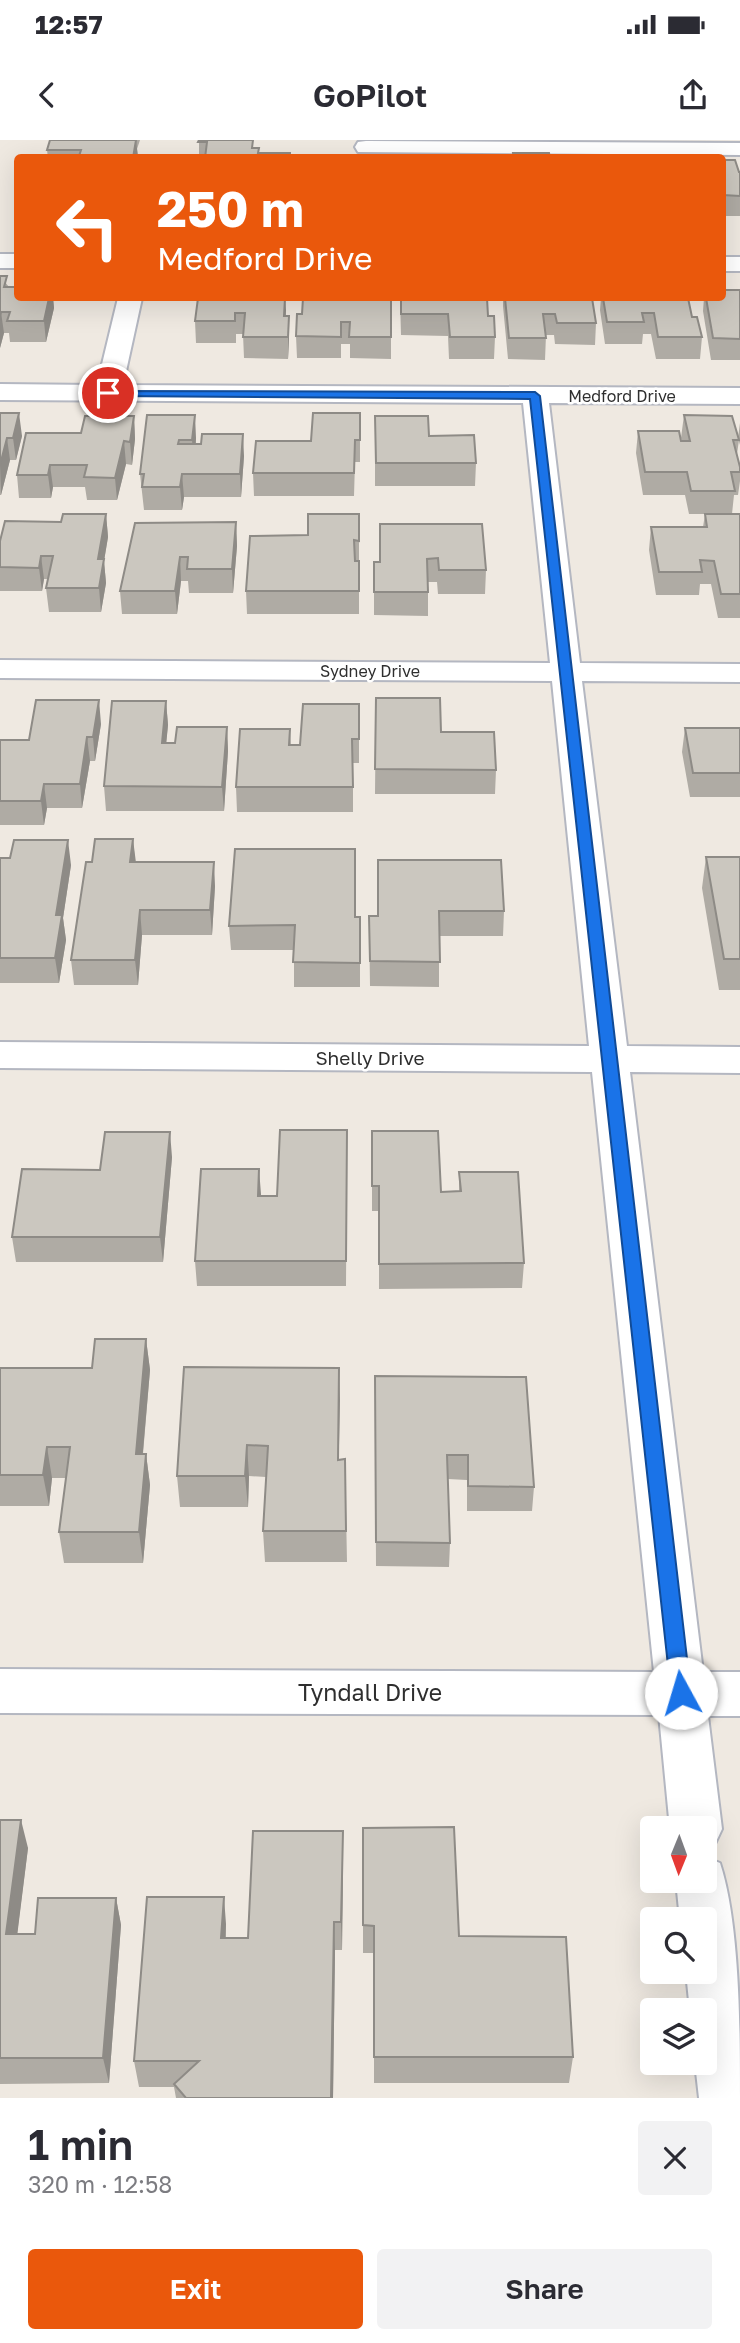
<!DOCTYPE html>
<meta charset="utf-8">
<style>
body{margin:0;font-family:"Golos Text",sans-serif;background:#f2f2f3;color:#2b2b33;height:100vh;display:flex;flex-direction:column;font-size:26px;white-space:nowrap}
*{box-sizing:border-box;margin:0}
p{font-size:23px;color:#7c7c81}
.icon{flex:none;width:38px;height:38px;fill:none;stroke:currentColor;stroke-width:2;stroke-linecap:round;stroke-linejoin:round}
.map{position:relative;height:1958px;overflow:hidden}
.sheet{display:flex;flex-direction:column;background:#fff;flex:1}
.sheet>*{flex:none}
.top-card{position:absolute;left:14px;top:14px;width:712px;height:147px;border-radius:7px;box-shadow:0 7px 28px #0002;background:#ea580c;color:#fff;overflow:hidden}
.needle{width:46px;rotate:181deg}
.buttons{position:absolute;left:640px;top:1676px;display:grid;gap:14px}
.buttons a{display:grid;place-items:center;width:77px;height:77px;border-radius:7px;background:#fff;box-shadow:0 7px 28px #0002;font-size:35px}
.pin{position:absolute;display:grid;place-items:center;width:60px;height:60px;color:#fff;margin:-30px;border:4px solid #fff;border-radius:50%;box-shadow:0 2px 7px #0007}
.me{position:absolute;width:77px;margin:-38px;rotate:354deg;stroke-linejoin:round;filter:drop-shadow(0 0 5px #0008)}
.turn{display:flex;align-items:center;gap:24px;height:147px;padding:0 28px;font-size:32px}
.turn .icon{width:91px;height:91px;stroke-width:2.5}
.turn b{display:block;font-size:49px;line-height:60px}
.round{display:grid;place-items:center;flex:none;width:74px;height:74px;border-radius:7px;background:#f2f2f3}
.summary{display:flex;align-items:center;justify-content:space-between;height:119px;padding:0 28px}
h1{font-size:42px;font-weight:600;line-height:52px}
.primary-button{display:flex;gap:14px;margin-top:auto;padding:14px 28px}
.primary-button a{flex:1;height:80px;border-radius:7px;background:#ea580c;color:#fff;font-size:28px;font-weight:600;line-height:80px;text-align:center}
.primary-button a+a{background:#f2f2f3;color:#2b2b33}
.status{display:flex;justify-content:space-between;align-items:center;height:49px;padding:0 35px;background:#fff;direction:ltr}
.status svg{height:19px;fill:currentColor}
header{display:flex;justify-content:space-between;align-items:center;height:91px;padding:0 28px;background:#fff;font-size:32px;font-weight:600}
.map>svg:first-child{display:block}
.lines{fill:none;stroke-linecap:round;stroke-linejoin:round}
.minor-casing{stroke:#b4b7c1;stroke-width:4}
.minor{fill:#fff;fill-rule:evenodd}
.wall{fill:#afaba4}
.shaded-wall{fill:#8e8b86}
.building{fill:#cbc7bf;stroke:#8e8b86;stroke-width:2}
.route{fill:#1a73e8;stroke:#114b97;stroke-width:2}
.labels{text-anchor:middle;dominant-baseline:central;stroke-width:5;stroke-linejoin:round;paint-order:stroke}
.far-street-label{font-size:16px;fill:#2e2e2e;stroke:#fff}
.street-label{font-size:19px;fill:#2e2e2e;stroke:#fff}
.near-street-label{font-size:23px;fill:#2e2e2e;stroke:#fff}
</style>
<div class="status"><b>12:57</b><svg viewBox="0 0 49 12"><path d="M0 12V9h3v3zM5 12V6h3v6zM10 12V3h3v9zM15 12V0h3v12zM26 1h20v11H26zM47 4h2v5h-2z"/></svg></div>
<header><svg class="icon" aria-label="back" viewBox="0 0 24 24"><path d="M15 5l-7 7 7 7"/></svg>GoPilot<svg class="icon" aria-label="share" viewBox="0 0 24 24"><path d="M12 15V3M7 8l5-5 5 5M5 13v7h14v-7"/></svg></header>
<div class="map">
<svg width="740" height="1958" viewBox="0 0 740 1958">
<rect width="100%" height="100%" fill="#efe9e1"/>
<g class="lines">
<defs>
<path id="minor" d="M 366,1 L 740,3 L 740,15 L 358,12 L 355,7 L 358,2 Z
M 0,114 L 18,114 L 18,128 L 0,128 Z
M 723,117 L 740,117 L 740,131 L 723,131 Z
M 118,158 L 142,158 L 123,245 L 740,248 L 740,264 L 549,263 L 580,523 L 740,524 L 740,542 L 582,541 L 627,906 L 740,907 L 740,933 L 630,932 L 703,1532 L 740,1532 L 740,1576 L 708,1576 L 722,1689 L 714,1706 L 705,1709 L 705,1689 L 670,1689 L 659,1575 L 0,1573 L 0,1529 L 654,1532 L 592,932 L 0,928 L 0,902 L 589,906 L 552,541 L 0,538 L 0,520 L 550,523 L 523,263 L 0,260 L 0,244 L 97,245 Z
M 705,1717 L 720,1723 C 740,1784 740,1891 740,1958 L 699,1958 L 695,1923 L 705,1923 L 705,1871 L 690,1871 L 686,1832 L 705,1832 L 705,1780 L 680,1780 L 676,1741 L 705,1741 Z"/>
</defs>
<!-- minor casing -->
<use href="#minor" class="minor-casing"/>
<!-- minor -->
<use href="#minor" class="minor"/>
</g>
<!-- wall -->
<path class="wall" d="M 50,0 L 140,0 L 137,9 L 138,18 L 48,18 L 47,10 Z
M 199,0 L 253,0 L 253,8 L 259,13 L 290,18 L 199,18 Z
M 723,20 L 740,32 L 740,78 L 740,76 L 723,76 Z
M 0,136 L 18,158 L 53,158 L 54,168 L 46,202 L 10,202 L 9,193 L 4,193 L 0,208 Z
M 740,150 L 740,220 L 711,220 L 703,171 L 704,158 L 723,158 Z
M 198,158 L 286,170 L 286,176 L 289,198 L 288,219 L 244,218 L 243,194 L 236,194 L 236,203 L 196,203 L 195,181 Z
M 391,158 L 391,219 L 350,218 L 350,204 L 341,204 L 341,218 L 297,218 L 296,196 L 302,174 Z
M 400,158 L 488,176 L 495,197 L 494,219 L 449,219 L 448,196 L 401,195 Z
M 503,158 L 592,158 L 596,183 L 595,205 L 555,204 L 554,195 L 546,195 L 545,220 L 508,219 L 503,166 Z
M 601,158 L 688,158 L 692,177 L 702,197 L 700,219 L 656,219 L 651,194 L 643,194 L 642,204 L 605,204 L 600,170 Z
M 0,273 L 22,296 L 16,320 L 10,320 L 1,355 L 0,355 Z
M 360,273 L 360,322 L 355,322 L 354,356 L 254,356 L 253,333 Z
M 147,275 L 196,298 L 196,304 L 244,316 L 241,357 L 184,357 L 182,370 L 144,370 L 140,334 Z
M 684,275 L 739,300 L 737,314 L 740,327 L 740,341 L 738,355 L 734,355 L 732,374 L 740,374 L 740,478 L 718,478 L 711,444 L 700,444 L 699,455 L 656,455 L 649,410 L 651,387 L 703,387 L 705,374 L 689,374 L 685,355 L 643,355 L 636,313 L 638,291 L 682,301 L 681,298 Z
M 134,276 L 135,299 L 132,325 L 126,324 L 117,360 L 87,360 L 85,347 L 53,347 L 51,358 L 19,358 L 17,335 L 81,293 Z
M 375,276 L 429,296 L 476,323 L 475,346 L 375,346 Z
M 740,283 L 740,305 L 738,298 Z
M 106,374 L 108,397 L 104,421 L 106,443 L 101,472 L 49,472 L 46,448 L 48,439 L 44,439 L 42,451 L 0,451 L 0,427 L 61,382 Z
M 359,374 L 359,474 L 247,474 L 246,451 L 308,395 Z
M 236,382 L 237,406 L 233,453 L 189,453 L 188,441 L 181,441 L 177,474 L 122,474 L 120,451 Z
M 380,384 L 486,430 L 485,454 L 438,454 L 437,442 L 428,442 L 428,476 L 374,475 L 374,422 L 380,422 Z
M 376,558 L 441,592 L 496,630 L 495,654 L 375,654 Z
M 166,561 L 168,585 L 166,603 L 175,603 L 227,587 L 228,611 L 224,671 L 106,671 L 104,646 Z
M 359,564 L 359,623 L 353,623 L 353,672 L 237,672 L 236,647 L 290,589 L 291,605 L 300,605 Z
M 101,584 L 95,621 L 90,621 L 82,668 L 47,668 L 44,685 L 0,685 L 0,600 L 29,600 Z
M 685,588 L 740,588 L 740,657 L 690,657 L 682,612 Z
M 133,699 L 135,722 L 215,746 L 212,795 L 142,795 L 138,845 L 74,845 L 71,820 L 92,722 Z
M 706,717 L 740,717 L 740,850 L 719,850 L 702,748 Z
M 0,718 L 10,718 L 71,725 L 63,778 L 66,800 L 59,843 L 0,843 Z
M 378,720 L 504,771 L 503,796 L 439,796 L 439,847 L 370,846 L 369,776 L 378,776 Z
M 360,777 L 360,847 L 294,847 L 294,810 L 231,810 L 229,786 Z
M 347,990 L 346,1146 L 197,1146 L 195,1121 L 261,1056 L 277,1056 Z
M 372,992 L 441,1052 L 459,1051 L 459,1032 L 524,1123 L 522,1148 L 379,1149 L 379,1071 L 372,1071 Z
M 172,1017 L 163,1122 L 16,1122 L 12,1097 L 100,1030 Z
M 146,1199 L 150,1230 L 143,1314 L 146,1314 L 150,1345 L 143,1423 L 64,1423 L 59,1392 L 66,1338 L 52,1338 L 49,1366 L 0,1366 L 0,1228 L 92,1228 Z
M 339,1228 L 339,1320 L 345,1319 L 347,1422 L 265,1422 L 263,1391 L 266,1337 L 249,1336 L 248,1367 L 180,1367 L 177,1336 Z
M 375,1236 L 534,1347 L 532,1371 L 467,1371 L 467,1340 L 448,1339 L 450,1403 L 449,1427 L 376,1426 Z
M 0,1680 L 28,1708 L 17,1794 L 35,1794 L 116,1758 L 121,1785 L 109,1943 L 0,1944 Z
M 363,1688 L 459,1796 L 573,1917 L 569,1943 L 374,1943 L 374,1813 L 363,1813 Z
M 343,1720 L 342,1810 L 335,1810 L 333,1958 L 176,1958 L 174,1947 L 139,1947 L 134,1921 L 226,1784 L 226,1798 L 248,1798 Z"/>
<!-- shaded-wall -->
<path class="shaded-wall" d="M 136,0 L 138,17 L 133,18 Z
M 49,158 L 53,158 L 54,168 L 46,202 L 44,181 Z
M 285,158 L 286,170 L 284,198 L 284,176 Z
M 1,172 L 4,193 L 0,208 L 0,176 Z
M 289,176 L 289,198 L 288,219 L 288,197 Z
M 19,273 L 22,296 L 16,320 L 13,298 Z
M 195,275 L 196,298 L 194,323 L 192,300 Z
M 134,276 L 135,299 L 132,325 L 130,302 Z
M 243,294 L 244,316 L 241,357 L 240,334 Z
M 7,298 L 10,320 L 1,355 L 0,325 Z
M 124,301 L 126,324 L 117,360 L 115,338 Z
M 50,325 L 53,347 L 51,358 L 48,335 Z
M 182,334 L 184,357 L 182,370 L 180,347 Z
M 106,374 L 108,397 L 104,421 L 106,443 L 101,472 L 99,448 L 98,419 Z
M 236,382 L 237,406 L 233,453 L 232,429 Z
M 41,416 L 44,439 L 42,451 L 39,428 Z
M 180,417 L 181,441 L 177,474 L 175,451 Z
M 99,560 L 101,584 L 95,621 L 93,597 Z
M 166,561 L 168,585 L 164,627 L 162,603 Z
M 227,587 L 228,611 L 224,671 L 222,647 Z
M 87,597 L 90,621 L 82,668 L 80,644 Z
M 44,644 L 47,668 L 44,685 L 41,661 Z
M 133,699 L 136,723 L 130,722 Z
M 68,700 L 71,725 L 63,778 L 66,800 L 59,843 L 55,818 L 56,775 Z
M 214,722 L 215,746 L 212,795 L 210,770 Z
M 140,770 L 142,795 L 138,845 L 135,820 Z
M 170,992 L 172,1017 L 163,1122 L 160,1097 Z
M 259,1029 L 261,1054 L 260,1081 L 258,1056 Z
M 146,1199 L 150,1230 L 140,1345 L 136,1314 Z
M 339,1228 L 340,1260 L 338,1351 L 338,1320 Z
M 247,1305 L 249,1336 L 248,1367 L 245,1336 Z
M 47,1307 L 52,1338 L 49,1366 L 43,1335 Z
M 146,1314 L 150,1345 L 143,1423 L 139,1392 Z
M 21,1680 L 28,1708 L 14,1821 L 6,1794 Z
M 343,1691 L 343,1720 L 342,1810 L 341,1782 Z
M 224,1757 L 226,1784 L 224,1825 L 221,1798 Z
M 116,1758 L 121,1785 L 109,1943 L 103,1918 Z
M 334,1782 L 335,1810 L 333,1958 L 331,1958 Z"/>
<!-- building -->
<path class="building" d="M 50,0 L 136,0 L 133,18 L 85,18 L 86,16 L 79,16 L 81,10 L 47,10 Z
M 199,0 L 253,0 L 252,8 L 259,8 L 258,13 L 290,13 L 290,18 L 205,18 L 207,2 L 198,2 Z
M 513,13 L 549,13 L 550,18 L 514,18 Z
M 465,16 L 506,16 L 506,18 L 465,18 Z
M 723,20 L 735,20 L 739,32 L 740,32 L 740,56 L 723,55 Z
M 0,136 L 7,136 L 4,147 L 18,147 L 18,158 L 49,158 L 44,181 L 7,181 L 10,172 L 1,172 L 0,176 Z
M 723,150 L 740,150 L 740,199 L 713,198 L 706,158 L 723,158 Z
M 198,158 L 285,158 L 284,176 L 289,176 L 288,197 L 243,197 L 245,173 L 235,173 L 235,181 L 195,181 Z
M 303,158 L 391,158 L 391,197 L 349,197 L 350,182 L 341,182 L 341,197 L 296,196 L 297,174 L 302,174 Z
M 401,158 L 487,158 L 488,176 L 494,176 L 495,197 L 450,197 L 448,174 L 401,174 Z
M 505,158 L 592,158 L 596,183 L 557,183 L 555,174 L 543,174 L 546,198 L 509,198 Z
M 603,158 L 688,158 L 692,177 L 697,177 L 702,197 L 658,197 L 654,173 L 642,173 L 644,182 L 607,182 Z
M 0,273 L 19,273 L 13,298 L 7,298 L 0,325 Z
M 313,273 L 360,273 L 360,300 L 355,300 L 354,333 L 253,333 L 256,301 L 311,301 Z
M 147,275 L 195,275 L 192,300 L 179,300 L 178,304 L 201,304 L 202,294 L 243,294 L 240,334 L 182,334 L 180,347 L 142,347 L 144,334 L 140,334 Z
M 684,275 L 732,276 L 739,300 L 733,300 L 740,327 L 740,332 L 731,332 L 735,351 L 691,351 L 687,332 L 645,332 L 638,291 L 679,291 L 681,301 L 690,301 Z
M 85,276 L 134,276 L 130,302 L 124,301 L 115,338 L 84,337 L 87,325 L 50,325 L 48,335 L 17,335 L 26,293 L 81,293 Z
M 375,276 L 428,276 L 429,296 L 474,295 L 476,323 L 376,323 Z
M 63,374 L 106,374 L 98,419 L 104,419 L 99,448 L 46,448 L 53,416 L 41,416 L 39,428 L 0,427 L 0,401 L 5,381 L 61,382 Z
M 308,374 L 359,374 L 359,401 L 354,400 L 355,421 L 359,421 L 359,451 L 246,451 L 250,396 L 308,395 Z
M 705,374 L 740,374 L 740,454 L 721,454 L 714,421 L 700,420 L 702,432 L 659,432 L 651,387 L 707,387 Z
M 236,382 L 232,429 L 187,429 L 188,417 L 180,417 L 175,451 L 120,451 L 135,383 Z
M 380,384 L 482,384 L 486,430 L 439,430 L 438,418 L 427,419 L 428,452 L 374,452 L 374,422 L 380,422 Z
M 376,558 L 440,558 L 441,592 L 494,592 L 496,630 L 375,629 Z
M 36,560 L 99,560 L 93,597 L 87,597 L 80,644 L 44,644 L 41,661 L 0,661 L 0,600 L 29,600 Z
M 112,561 L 166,561 L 162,603 L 175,603 L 177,587 L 227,587 L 222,647 L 104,646 Z
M 303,564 L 359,564 L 359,599 L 352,599 L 353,647 L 236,647 L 240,589 L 290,589 L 289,605 L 300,605 Z
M 685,588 L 740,588 L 740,633 L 693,633 Z
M 95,699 L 133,699 L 130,722 L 214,722 L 210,770 L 140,770 L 135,820 L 71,820 L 86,722 L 92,722 Z
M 14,700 L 68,700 L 56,775 L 62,775 L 55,818 L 0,818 L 0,718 L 10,718 Z
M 235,709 L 355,709 L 355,777 L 360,777 L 360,823 L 293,822 L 295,785 L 229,786 Z
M 706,717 L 740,717 L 740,819 L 724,819 Z
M 378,720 L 501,720 L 504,771 L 439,771 L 440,822 L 370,821 L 369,776 L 378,776 Z
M 280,990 L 347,990 L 346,1121 L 195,1121 L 201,1029 L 259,1029 L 258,1056 L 277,1056 Z
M 372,991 L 438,991 L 441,1052 L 461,1051 L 459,1032 L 518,1032 L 524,1123 L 379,1124 L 379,1046 L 372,1046 Z
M 105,992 L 170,992 L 160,1097 L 12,1097 L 22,1029 L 100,1030 Z
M 95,1199 L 146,1199 L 136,1314 L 146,1314 L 139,1392 L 59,1392 L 70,1307 L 47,1307 L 43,1335 L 0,1335 L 0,1228 L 92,1228 Z
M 184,1227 L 339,1228 L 338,1320 L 345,1319 L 346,1391 L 263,1391 L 268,1306 L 247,1305 L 245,1336 L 177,1336 Z
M 375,1236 L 526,1237 L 534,1347 L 468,1346 L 468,1315 L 447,1315 L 450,1403 L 376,1402 Z
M 0,1680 L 21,1680 L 6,1794 L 35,1794 L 38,1758 L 116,1758 L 103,1918 L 0,1918 Z
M 454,1687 L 459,1796 L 566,1797 L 573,1917 L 374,1917 L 374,1786 L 363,1785 L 363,1688 Z
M 253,1691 L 343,1691 L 341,1782 L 334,1782 L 331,1958 L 186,1958 L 174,1944 L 199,1921 L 134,1921 L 147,1757 L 224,1757 L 221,1798 L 248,1798 Z"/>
<!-- route -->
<path class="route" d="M 104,251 L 535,252 L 540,256 L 691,1553 L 688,1559 L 681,1562 L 674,1559 L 671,1553 L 530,259 L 108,256 L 103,253 Z"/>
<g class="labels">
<!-- far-street labels -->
<g class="far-street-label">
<text x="622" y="256">Medford Drive</text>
<text x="370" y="531">Sydney Drive</text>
</g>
<!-- street labels -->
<g class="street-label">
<text x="370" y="917">Shelly Drive</text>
</g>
<!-- near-street labels -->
<g class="near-street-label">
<text x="370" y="1552">Tyndall Drive</text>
</g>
</g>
</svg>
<div class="buttons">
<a><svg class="needle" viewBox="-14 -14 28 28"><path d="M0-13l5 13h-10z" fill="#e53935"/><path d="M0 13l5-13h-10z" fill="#7c7c81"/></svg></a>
<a><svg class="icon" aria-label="search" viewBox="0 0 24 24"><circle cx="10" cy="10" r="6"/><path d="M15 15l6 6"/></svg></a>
<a><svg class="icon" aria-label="layers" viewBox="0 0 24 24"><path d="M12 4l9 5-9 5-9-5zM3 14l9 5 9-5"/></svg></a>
</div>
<div class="pin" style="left:108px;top:253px;background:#d93025"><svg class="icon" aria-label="arrive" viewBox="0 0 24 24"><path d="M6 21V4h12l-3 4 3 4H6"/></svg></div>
<svg class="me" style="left:681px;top:1553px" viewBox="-20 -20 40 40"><circle r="19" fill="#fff"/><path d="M0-13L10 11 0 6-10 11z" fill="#1a73e8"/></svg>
<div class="top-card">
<div class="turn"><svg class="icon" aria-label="left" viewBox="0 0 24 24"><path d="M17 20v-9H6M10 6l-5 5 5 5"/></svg><div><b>250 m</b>Medford Drive</div></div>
</div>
</div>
<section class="sheet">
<div class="summary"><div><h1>1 min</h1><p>320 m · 12:58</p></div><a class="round"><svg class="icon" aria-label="close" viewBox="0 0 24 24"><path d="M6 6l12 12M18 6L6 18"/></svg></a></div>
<div class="primary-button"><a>Exit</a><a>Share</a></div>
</section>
